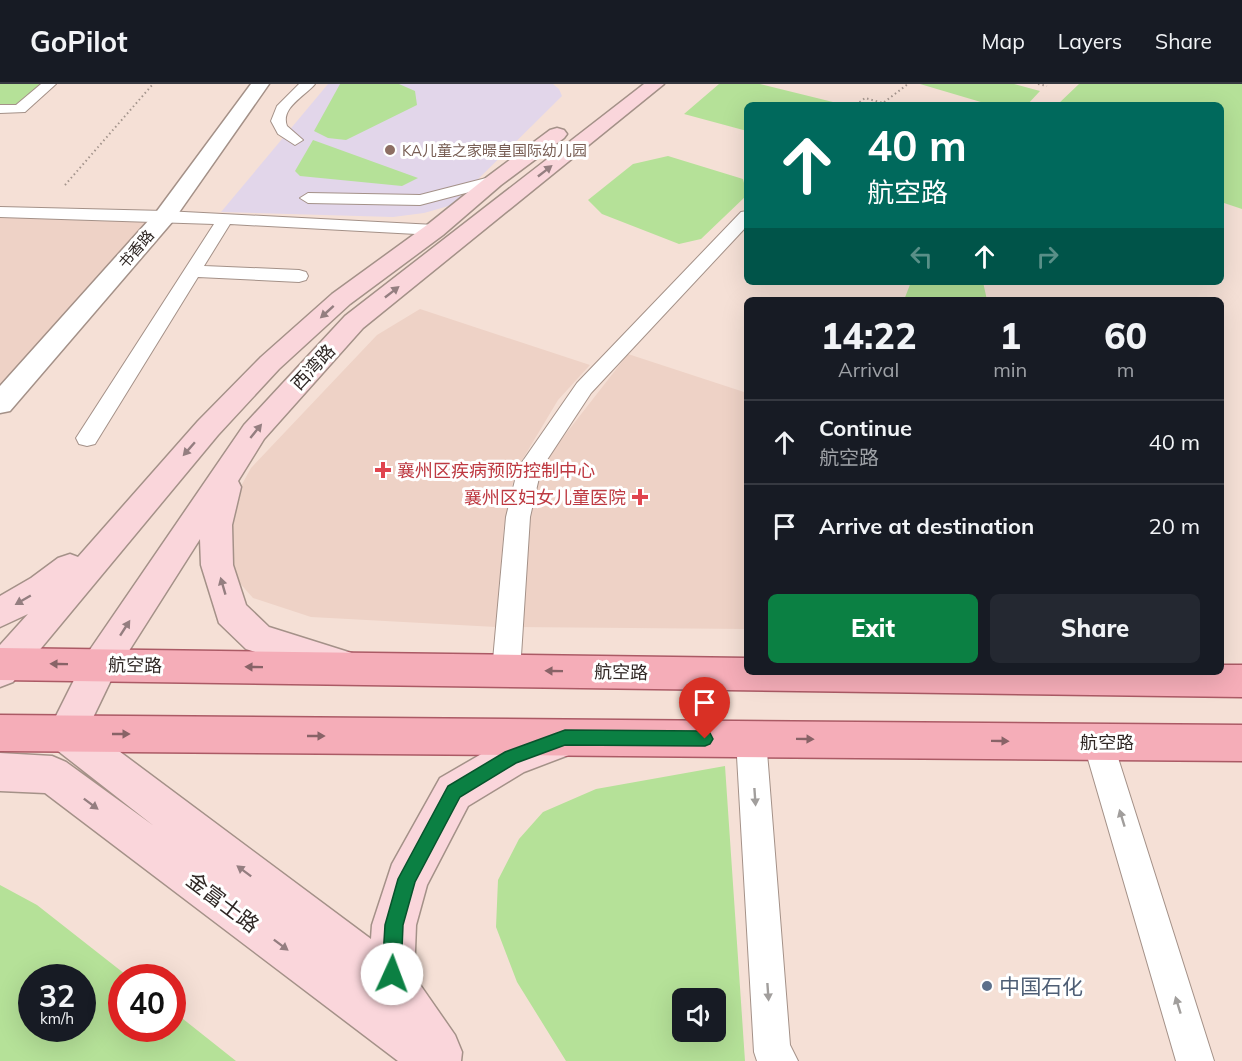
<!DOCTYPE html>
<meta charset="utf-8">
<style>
body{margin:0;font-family:Mulish,"Noto Sans SC",sans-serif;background:#242831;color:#f1f3f6;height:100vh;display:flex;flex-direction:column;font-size:22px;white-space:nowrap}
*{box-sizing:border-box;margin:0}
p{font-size:20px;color:#9ea1a6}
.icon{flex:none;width:33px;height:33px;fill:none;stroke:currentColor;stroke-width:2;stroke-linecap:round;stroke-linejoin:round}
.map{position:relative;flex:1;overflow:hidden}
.details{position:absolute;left:744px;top:213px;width:480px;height:378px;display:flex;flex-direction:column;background:#171b24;border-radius:9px;box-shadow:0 6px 24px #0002}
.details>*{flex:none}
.guide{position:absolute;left:744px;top:18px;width:480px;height:183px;border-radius:9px;box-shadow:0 6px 24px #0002;background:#00695c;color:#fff;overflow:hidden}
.tools{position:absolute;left:672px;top:904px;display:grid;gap:12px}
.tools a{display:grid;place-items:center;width:54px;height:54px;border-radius:9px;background:#171b24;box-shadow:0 6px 24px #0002;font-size:30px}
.speed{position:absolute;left:18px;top:880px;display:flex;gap:12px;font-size:30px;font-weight:700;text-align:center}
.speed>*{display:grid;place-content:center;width:78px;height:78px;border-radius:50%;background:#171b24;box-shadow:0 6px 24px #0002;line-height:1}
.speed small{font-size:15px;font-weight:400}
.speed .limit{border:9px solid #d22;background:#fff;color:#111}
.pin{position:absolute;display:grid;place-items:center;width:51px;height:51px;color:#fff;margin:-62px -26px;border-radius:50% 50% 50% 0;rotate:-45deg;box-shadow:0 0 6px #0007}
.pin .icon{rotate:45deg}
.me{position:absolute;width:66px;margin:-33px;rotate:2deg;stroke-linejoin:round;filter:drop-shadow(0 0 4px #0008)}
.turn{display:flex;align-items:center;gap:21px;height:126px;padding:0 24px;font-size:27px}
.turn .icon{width:78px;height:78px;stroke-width:2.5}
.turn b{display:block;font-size:42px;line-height:51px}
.lanes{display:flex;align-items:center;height:57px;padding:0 24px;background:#0003;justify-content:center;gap:30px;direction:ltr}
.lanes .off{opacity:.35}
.eta{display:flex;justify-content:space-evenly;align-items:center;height:102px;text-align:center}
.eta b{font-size:36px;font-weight:800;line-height:42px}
.action{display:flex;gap:12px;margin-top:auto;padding:12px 24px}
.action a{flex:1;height:69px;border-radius:9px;background:#0b8043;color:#fff;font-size:24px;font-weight:800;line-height:69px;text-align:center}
.action a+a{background:#242831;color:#f1f3f6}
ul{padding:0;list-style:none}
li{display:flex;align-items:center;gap:18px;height:84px;padding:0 24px;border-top:2px solid #363941}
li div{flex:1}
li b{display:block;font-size:22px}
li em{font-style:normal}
header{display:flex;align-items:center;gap:36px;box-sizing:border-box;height:84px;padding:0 30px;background:#171b24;border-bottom:2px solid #363941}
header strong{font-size:28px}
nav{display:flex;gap:33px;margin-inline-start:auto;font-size:21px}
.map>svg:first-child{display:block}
.built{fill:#eed2c6}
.education{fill:#e2d6ea}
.green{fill:#b5e198;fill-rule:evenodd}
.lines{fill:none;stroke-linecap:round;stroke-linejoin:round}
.lane-casing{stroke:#a49188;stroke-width:2}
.street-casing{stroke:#a49188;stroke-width:3}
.secondary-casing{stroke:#a49188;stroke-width:3}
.primary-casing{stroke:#ab5a65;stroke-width:3}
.path{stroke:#a3948c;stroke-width:2;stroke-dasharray:1.5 3;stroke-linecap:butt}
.lane{fill:#fff;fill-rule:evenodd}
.street{fill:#fff;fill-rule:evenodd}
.secondary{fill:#fad6db;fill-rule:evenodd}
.primary{fill:#f5adb8;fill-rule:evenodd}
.oneway{fill:#947e80}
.oneway2{fill:#886367}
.oneway3{fill:#a19e9c}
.route{fill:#0b8043;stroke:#07532c;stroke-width:1.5}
.education-dot{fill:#8d6e63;stroke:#fff;stroke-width:2}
.health-dot{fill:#e0444e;stroke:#fff;stroke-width:2}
.service-dot{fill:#5c6f8a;stroke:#fff;stroke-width:2}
.labels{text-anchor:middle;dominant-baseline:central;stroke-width:6;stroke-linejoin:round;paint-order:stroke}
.far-education-label{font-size:15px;fill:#785e54;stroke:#fff;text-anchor:start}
.far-street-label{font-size:15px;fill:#2f2724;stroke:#fff}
.street-label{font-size:18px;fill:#2f2724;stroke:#fff}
.health-label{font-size:18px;fill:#be3a42;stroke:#fff;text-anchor:start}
.near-street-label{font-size:21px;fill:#2f2724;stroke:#fff}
.near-service-label{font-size:21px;fill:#4e5e75;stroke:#fff;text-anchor:start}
</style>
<header>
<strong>GoPilot</strong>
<nav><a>Map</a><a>Layers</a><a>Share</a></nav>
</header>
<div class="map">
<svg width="1242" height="977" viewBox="0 0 1242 977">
<rect width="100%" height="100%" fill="#f5e0d6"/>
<!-- built -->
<path class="built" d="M 0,128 L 165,132 L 0,320 Z
M 420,225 L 590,281 L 558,316 L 515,388 L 504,442 L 496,543 L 311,533 L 253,514 L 237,496 L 227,448 L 241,402 L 251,384 L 377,251 Z
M 628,270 L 747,309 L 747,545 L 515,543 L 525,446 L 543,379 Z"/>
<!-- education -->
<path class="education" d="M 328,0 L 553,0 L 559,5 L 562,12 L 452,121 L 424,129 L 393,133 L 221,128 Z"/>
<!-- green -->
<path class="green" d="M 0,0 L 49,0 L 20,25 L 0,25 Z
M 340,0 L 399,0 L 415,7 L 417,21 L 346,56 L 328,54 L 314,47 Z
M 719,0 L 760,0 L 837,19 L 835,21 L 747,21 L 747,47 L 684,30 Z
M 920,0 L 1014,0 L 1040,7 L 1027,21 L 991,21 Z
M 1079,0 L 1242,0 L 1242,125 L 1221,118 L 1221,21 L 1057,21 Z
M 313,56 L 418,94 L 402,102 L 300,92 L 295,87 Z
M 668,72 L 743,95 L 747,111 L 701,155 L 679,160 L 602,130 L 588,116 L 633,80 Z
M 911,198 L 983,198 L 987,216 L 904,216 Z
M 725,682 L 745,977 L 566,977 L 517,898 L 496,843 L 498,796 L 519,755 L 543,728 L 596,705 ZM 682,915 L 716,915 L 716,948 L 682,948 Z
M 0,801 L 37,821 L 130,894 L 122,894 L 122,945 L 172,945 L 173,927 L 236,977 L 0,977 ZM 32,894 L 82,894 L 82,945 L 32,945 Z"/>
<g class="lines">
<defs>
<path id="lane" d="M 41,0 L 56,0 L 25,28 L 0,29 L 0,21 L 16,21 Z
M 299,0 L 315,0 C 305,12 280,24 287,42 L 303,56 L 295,61 L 278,50 L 271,37 L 277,22 Z
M 494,92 L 502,97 L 500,100 L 420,121 L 308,119 L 300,114 L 308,109 L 420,111 Z
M 0,123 L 165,127 L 435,141 L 441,142 L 444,146 L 441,150 L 435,151 L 230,140 L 204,182 L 299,186 L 306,188 L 308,192 L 306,196 L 299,198 L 198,193 L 95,360 L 87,362 L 79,360 L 76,354 L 214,140 L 0,133 Z
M 747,127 L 747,142 L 591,309 L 541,385 L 530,433 L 520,587 L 516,596 L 506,599 L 496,596 L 492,587 L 506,433 L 518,384 L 577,299 L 741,128 Z
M 751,641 L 761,645 L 766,655 L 790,961 L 798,977 L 757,977 L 754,968 L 736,655 L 741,645 Z
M 1098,644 L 1108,648 L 1113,658 L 1214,977 L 1176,977 L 1083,658 L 1088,648 Z"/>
<path id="street" d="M 251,0 L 269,0 L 173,137 L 10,327 L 0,329 L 0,302 L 157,127 Z"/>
<path id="secondary" d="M 644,0 L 664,0 L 363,244 L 264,355 L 238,397 L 241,403 L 232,441 L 233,481 L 246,521 L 269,543 L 358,571 L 363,582 L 358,593 L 345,598 L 246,565 L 219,539 L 201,481 L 200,455 L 113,592 L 88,644 L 371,855 L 372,841 L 392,780 L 440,694 L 497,661 L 560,638 L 574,643 L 579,656 L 574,669 L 524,688 L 468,722 L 427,801 L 416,841 L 414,892 L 455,951 L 462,968 L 461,977 L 398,977 L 45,709 L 0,707 L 0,669 L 52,672 L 66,678 L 154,742 L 53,663 L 47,650 L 87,570 L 244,341 L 345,232 Z
M 557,44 L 564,46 L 567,50 L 564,54 L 501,101 L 443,151 L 350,220 L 279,285 L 218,351 L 13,598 L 0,603 L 0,561 L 28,530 L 0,543 L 0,512 L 31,494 L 58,474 L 70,470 L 78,473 L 198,337 L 261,273 L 332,210 L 427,141 L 487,93 L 550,46 Z"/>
<path id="primary" d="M 0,564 L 747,574 L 747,588 L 1221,588 L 1221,581 L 1242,581 L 1242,613 L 0,596 Z
M 0,631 L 1242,641 L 1242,677 L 0,667 Z"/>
</defs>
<!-- lane casing -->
<use href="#lane" class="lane-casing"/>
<!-- street casing -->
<use href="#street" class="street-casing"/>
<!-- secondary casing -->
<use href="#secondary" class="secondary-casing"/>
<!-- primary casing -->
<use href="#primary" class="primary-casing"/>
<!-- path -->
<path class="path" d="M 1038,0 L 1047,2
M 856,21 L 865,14 L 883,19 L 908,0
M 65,101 L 153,0"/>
<!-- lane -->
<use href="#lane" class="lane"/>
<!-- street -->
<use href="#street" class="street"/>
<!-- secondary -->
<use href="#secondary" class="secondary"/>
<!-- primary -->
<use href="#primary" class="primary"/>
</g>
<!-- one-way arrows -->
<defs><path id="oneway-solid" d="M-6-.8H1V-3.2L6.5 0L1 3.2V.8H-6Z" transform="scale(1.5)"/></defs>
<g class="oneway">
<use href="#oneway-solid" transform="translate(545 87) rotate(-38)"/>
<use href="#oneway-solid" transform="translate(392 208) rotate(-38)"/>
<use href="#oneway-solid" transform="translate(327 228) rotate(138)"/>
<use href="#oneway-solid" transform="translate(256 347) rotate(-51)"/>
<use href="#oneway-solid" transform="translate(189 365) rotate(131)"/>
<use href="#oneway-solid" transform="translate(223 502) rotate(-106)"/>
<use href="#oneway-solid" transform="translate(23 516) rotate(150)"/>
<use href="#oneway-solid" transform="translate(125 544) rotate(-57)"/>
<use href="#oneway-solid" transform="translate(91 720) rotate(37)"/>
<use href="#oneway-solid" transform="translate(244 787) rotate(-143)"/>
<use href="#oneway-solid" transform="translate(281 861) rotate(37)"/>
</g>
<g class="oneway2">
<use href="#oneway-solid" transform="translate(59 580) rotate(-179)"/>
<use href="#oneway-solid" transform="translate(254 583) rotate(-179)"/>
<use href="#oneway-solid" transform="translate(554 587) rotate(-179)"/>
<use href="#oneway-solid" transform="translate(121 650)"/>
<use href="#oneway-solid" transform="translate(316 652)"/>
<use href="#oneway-solid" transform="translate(805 655) rotate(1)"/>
<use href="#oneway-solid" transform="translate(1000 657) rotate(1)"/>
</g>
<g class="oneway3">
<use href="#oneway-solid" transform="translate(755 713) rotate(86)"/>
<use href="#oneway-solid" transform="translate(1122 734) rotate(-107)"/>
<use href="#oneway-solid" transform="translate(768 908) rotate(86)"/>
<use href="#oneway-solid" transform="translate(1178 921) rotate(-107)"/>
</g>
<!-- route -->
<path class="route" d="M 565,646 L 705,647 L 710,649 L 713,655 L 710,660 L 705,662 L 565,661 L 516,679 L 460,713 L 415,798 L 403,841 L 401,890 L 398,897 L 392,900 L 385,897 L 382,890 L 385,841 L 398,795 L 448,702 L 505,668 Z"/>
<!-- markers -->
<circle class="education-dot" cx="390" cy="66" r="6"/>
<g class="health-dot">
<path d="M380 377h6v6h6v6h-6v6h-6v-6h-6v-6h6z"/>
<path d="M637 404h6v6h6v6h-6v6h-6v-6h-6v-6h6z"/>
</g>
<circle class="service-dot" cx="987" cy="902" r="6"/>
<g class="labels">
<!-- far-education labels -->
<g class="far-education-label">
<text x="402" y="66">KA儿童之家暻皇国际幼儿园</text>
</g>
<!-- far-street labels -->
<g class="far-street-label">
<text transform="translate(136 165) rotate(-49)">书香路</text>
</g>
<!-- street labels -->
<g class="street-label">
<text transform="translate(313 283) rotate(-47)">西湾路</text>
<text transform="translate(135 581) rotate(1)">航空路</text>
<text transform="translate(621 588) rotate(1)">航空路</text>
<text x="1107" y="658">航空路</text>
</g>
<!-- health labels -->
<g class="health-label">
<text x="397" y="386">襄州区疾病预防控制中心</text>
<text x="626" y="413" text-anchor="end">襄州区妇女儿童医院</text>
</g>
<!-- near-street labels -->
<g class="near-street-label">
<text transform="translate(223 818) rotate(37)">金富士路</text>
</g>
<!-- near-service labels -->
<g class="near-service-label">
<text x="999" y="902">中国石化</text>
</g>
</g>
</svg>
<div class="tools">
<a><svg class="icon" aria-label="sound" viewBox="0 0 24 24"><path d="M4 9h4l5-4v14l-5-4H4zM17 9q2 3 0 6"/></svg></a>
</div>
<div class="speed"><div>32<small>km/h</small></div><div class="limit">40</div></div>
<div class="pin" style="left:705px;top:655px;background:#d93025"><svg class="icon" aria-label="arrive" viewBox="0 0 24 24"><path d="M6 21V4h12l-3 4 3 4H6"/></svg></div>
<svg class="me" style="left:392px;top:890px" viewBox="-20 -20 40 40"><circle r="19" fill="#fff"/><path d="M0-13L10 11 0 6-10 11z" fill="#0b8043"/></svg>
<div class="guide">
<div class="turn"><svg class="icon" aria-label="ahead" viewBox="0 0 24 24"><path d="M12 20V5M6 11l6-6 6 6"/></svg><div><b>40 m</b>航空路</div></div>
<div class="lanes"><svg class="icon off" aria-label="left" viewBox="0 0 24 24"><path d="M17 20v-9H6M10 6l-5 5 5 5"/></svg><svg class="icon" aria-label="ahead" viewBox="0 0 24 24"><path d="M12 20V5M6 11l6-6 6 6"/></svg><svg class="icon off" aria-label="right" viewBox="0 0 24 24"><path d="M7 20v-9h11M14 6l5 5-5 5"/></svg></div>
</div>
<section class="details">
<div class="eta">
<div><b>14:22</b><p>Arrival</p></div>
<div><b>1</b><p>min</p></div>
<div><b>60</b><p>m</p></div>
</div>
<ul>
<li><svg class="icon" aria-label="ahead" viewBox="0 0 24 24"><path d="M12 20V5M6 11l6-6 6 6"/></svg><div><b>Continue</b><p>航空路</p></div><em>40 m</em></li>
<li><svg class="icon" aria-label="arrive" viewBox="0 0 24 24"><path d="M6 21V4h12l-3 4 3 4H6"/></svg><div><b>Arrive at destination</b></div><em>20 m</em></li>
</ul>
<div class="action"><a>Exit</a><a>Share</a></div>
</section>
</div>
